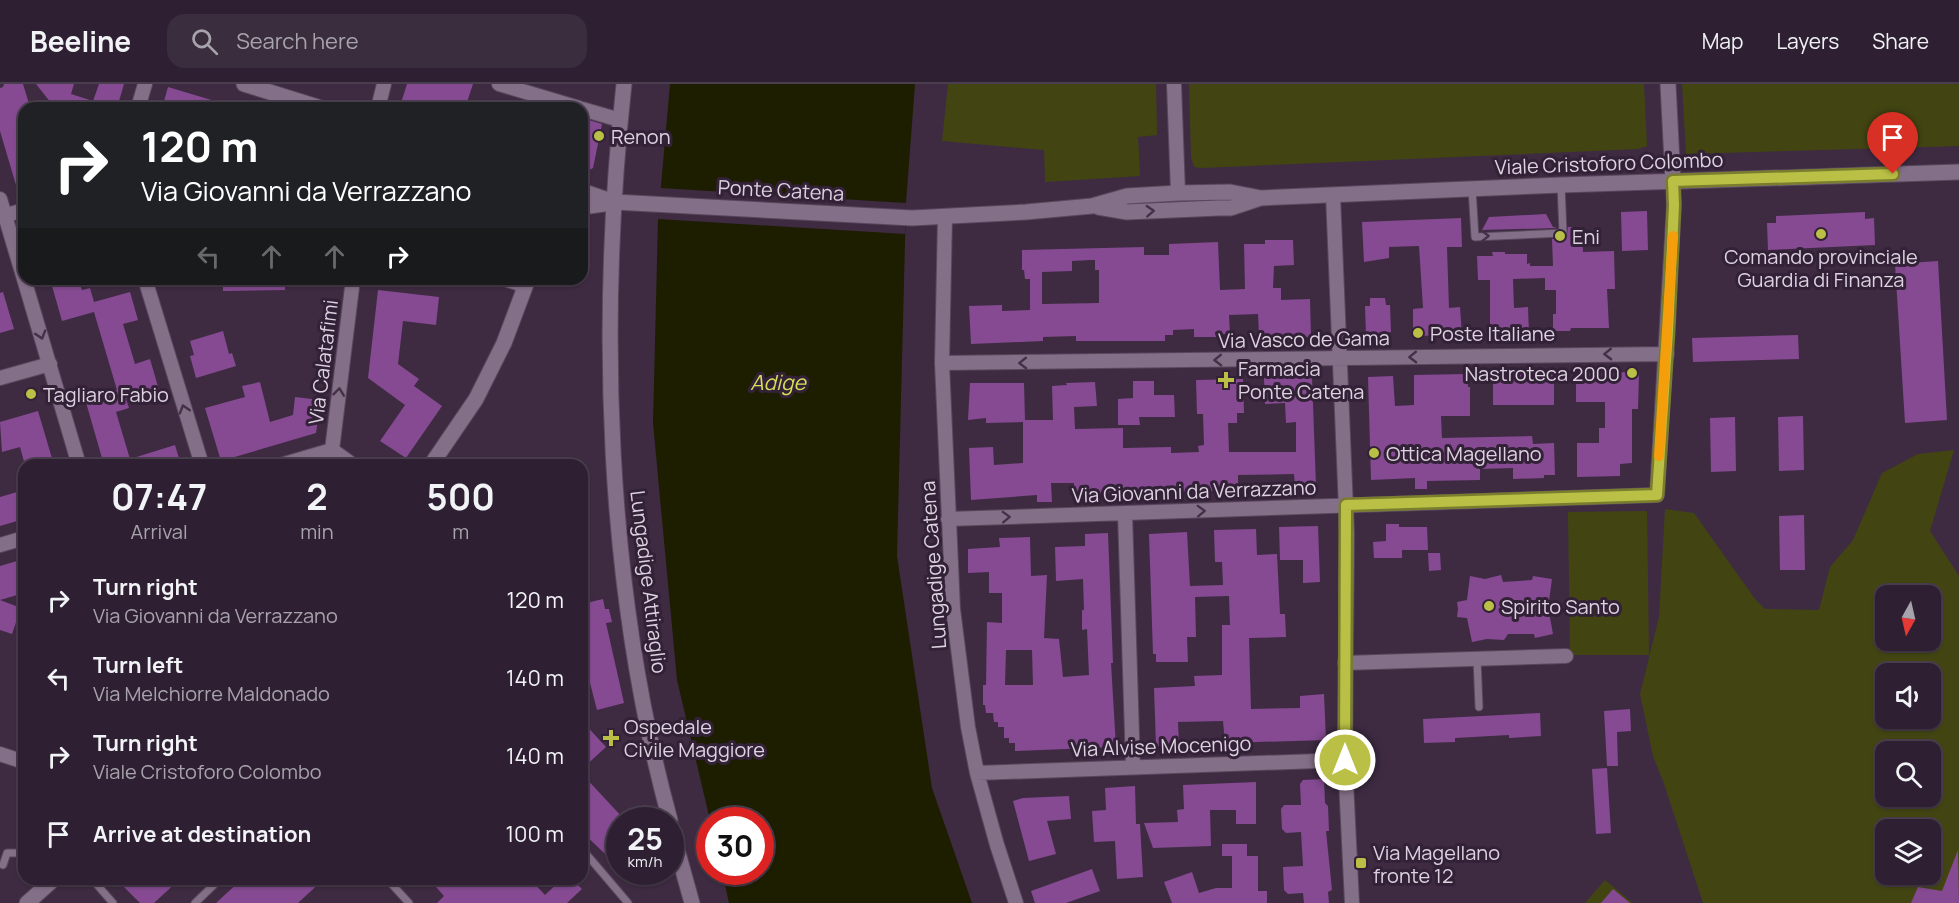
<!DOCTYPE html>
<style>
body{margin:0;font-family:Manrope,sans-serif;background:#3a2d3e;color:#f1f3f6;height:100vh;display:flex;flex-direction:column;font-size:22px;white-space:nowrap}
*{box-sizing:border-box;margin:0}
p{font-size:20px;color:#a7a3ac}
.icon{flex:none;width:33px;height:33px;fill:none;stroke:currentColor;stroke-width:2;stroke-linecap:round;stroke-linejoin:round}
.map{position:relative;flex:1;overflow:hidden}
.sheet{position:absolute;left:18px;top:375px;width:570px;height:426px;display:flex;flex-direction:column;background:#2e2032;border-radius:18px;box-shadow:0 2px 4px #0004,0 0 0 2px #493e4d}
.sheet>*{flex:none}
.guide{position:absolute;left:18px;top:18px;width:570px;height:183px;border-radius:18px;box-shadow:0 2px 4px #0004,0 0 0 2px #493e4d;background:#202124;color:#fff;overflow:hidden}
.needle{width:39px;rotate:188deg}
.tools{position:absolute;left:1875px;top:501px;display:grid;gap:12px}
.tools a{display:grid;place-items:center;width:66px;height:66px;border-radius:12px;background:#2e2032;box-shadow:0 2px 4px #0004,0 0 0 2px #493e4d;font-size:30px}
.speed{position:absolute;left:606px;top:723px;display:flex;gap:12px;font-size:30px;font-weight:700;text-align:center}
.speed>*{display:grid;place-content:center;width:78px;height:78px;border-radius:50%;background:#2e2032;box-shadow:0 2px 4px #0004,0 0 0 2px #493e4d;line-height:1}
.speed small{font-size:15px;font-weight:400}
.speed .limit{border:9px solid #d22;background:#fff;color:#111}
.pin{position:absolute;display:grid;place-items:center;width:51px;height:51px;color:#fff;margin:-62px -26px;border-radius:50% 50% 50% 0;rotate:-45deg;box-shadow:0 0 6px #0007}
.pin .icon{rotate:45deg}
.me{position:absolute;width:66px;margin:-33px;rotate:0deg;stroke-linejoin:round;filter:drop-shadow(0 0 4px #0008)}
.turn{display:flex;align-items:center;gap:21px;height:126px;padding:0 24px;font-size:27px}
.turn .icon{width:78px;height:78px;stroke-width:2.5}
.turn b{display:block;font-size:42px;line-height:51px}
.lanes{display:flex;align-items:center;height:57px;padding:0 24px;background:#0003;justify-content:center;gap:30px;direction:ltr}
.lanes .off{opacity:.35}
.eta{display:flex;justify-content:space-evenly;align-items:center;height:102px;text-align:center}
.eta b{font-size:36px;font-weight:700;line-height:42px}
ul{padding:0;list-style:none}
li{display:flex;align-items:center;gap:18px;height:78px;padding:0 24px}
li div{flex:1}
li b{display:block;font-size:22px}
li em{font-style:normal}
header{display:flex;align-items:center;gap:36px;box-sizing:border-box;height:84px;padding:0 30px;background:#2e2032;border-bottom:2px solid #493e4d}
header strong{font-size:28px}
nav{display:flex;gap:33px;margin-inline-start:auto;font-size:21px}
.search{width:420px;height:54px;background:#3a2d3e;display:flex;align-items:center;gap:15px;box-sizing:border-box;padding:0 21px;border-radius:18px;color:#a7a3ac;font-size:22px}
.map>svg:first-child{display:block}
.green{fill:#424512;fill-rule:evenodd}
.water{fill:#1d1e00}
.pier{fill:#3e2b42}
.building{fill:#854a92;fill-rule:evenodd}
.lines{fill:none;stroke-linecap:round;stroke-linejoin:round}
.lane-casing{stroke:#58485c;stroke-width:9}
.street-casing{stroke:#58485c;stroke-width:16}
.secondary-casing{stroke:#58485c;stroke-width:17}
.lane{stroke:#846f88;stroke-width:7}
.street{stroke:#846f88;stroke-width:14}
.secondary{stroke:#846f88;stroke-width:15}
.oneway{stroke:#433147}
.route-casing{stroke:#797d2d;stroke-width:15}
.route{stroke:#bac045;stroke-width:10}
.slow{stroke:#f59e0b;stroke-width:10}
.poi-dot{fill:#bac045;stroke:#332237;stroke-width:2}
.labels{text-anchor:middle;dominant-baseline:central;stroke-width:6;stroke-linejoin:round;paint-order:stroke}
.poi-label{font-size:20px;fill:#ddd2e0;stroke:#332237;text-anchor:start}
.street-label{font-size:20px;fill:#ddd2e0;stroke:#332237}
.water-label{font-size:21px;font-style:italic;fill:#d7df57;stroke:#332237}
</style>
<header>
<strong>Beeline</strong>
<div class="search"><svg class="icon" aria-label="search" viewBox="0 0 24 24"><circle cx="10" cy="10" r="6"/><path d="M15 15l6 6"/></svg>Search here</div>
<nav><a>Map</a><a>Layers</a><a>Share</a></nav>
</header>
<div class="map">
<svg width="1959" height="819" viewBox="0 0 1959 819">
<rect width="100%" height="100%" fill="#3e2b42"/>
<!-- green -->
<path class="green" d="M 948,0 L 1156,0 L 1157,51 L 1138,53 L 1140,92 L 1045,98 L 1044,66 L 942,57 Z
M 1189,0 L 1644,0 L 1647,62 L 1638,65 L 1202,84 L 1194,83 L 1191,73 Z
M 1682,0 L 1959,0 L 1959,62 L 1686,70 Z
M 1954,366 L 1930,447 L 1959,492 L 1959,819 L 1703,819 L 1663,697 L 1653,672 L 1640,610 L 1659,533 L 1665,425 L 1694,429 L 1755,515 L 1765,525 L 1819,526 L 1830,483 L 1853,456 L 1882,389 L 1918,370 ZM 1886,512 L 1930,512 L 1930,556 L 1886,556 ZM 1886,590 L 1930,590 L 1930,634 L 1886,634 ZM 1886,668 L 1930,668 L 1930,712 L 1886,712 ZM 1886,746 L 1930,746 L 1930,790 L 1886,790 Z
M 1647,427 L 1649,571 L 1570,571 L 1568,428 Z
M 1605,796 L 1633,819 L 1585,819 Z"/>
<!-- water -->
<path class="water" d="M 670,0 L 915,0 L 906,119 L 897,472 L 932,704 L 972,819 L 729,819 L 722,788 L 760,788 L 760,736 L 710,736 L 677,596 L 653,339 L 658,135 Z"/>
<!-- pier -->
<path class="pier" d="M 660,104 L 906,119 L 905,150 L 658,135 Z"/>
<!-- building -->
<path class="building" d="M 4,0 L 23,0 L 30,23 L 20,26 L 24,39 L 24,117 L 21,118 L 0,47 L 0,4 L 3,3 Z
M 36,0 L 74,0 L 71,10 L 93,17 L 99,0 L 124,0 L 117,24 L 55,24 Z
M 407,0 L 473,0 L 465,24 L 408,24 L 400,22 Z
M 168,3 L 228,21 L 228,24 L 162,24 Z
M 582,34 L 602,40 L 593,84 L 582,90 Z
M 1647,127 L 1648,166 L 1622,167 L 1621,128 Z
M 1865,128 L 1865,135 L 1874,134 L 1875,161 L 1768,166 L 1767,139 L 1776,139 L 1776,132 Z
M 1546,130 L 1553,143 L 1557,144 L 1482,146 L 1489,133 Z
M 1461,134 L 1462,163 L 1447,163 L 1449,224 L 1460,223 L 1462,251 L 1413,252 L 1413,225 L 1423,224 L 1419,162 L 1389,163 L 1389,174 L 1364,178 L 1362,138 Z
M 1568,143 L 1582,143 L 1583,168 L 1614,167 L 1615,205 L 1607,205 L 1609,244 L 1571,244 L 1570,247 L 1553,247 L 1553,230 L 1556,230 L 1556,206 L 1545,206 L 1545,194 L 1513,195 L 1514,224 L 1528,223 L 1529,250 L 1490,251 L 1490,196 L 1478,196 L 1477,172 L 1493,172 L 1492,168 L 1505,168 L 1505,170 L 1527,170 L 1527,180 L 1530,179 L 1530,182 L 1553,182 L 1552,155 L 1566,153 Z
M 1265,156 L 1293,156 L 1294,181 L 1274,182 L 1273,204 L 1281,204 L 1281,216 L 1310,215 L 1311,253 L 1263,255 L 1262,252 L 1259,252 L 1258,230 L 1229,231 L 1230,250 L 1222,250 L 1222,253 L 1194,253 L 1194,245 L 1173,246 L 1173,251 L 1165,251 L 1165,257 L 1076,257 L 1076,252 L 1043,253 L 1043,257 L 971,260 L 969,222 L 1002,221 L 1002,227 L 1030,226 L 1030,195 L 1025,195 L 1024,186 L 1022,186 L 1022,166 L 1144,163 L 1144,171 L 1169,171 L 1169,160 L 1218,158 L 1220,206 L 1245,205 L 1244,160 L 1265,160 ZM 1091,176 L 1095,176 L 1095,186 L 1099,186 L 1099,219 L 1042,220 L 1042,188 L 1072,187 L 1072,177 Z
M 1938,177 L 1947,336 L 1905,339 L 1895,180 Z
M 50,195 L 78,195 L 82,206 L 90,204 L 94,218 L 130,208 L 138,236 L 123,240 L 135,280 L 150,275 L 159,306 L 126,315 L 129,324 L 116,328 L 130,375 L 175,361 L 181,381 L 104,381 L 85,315 L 117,306 L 94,228 L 62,237 Z
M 223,195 L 285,195 L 285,206 L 223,207 Z
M 378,206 L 439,213 L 436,241 L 403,237 L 398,280 L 419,295 L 414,302 L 442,322 L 406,374 L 380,357 L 405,321 L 368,294 Z
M 3,208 L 14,245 L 0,249 L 0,209 Z
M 1370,214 L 1385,214 L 1386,221 L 1390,221 L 1391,248 L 1381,249 L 1382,252 L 1366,253 L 1365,222 L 1370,222 Z
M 223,247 L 229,270 L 232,269 L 236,282 L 196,294 L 190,272 L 194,271 L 190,257 Z
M 1798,251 L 1799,275 L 1693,278 L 1692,254 Z
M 1639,288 L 1638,325 L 1632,325 L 1632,379 L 1620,380 L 1620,392 L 1577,393 L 1577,359 L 1599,359 L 1599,344 L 1605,344 L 1605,318 L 1576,318 L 1576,289 Z
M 1554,289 L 1554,321 L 1493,321 L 1493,290 Z
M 1467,290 L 1468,303 L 1470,303 L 1470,332 L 1441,332 L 1442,354 L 1532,352 L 1533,360 L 1554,359 L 1555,391 L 1544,391 L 1544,394 L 1513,395 L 1513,384 L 1480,385 L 1480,396 L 1427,397 L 1427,405 L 1415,405 L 1415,394 L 1371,396 L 1368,293 L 1393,292 L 1395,322 L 1414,321 L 1414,291 Z
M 1312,293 L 1316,402 L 1295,402 L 1294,390 L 1238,391 L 1238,403 L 1230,403 L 1230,406 L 1142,409 L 1142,406 L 1114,407 L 1114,409 L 1074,410 L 1074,399 L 1051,399 L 1052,418 L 1037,418 L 1037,411 L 971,416 L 969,364 L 993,363 L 994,381 L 1023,379 L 1023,338 L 986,339 L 986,334 L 968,336 L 970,299 L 1024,299 L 1025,336 L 1053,336 L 1052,302 L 1067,301 L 1066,299 L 1095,298 L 1097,322 L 1074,323 L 1075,345 L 1123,344 L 1123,364 L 1171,363 L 1171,369 L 1199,368 L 1198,362 L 1204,361 L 1203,330 L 1197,330 L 1196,296 L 1243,295 L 1244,329 L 1237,329 L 1237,339 L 1228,339 L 1229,368 L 1296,368 L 1296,338 L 1286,339 L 1285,319 L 1265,320 L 1264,294 Z
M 1133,297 L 1154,297 L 1154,311 L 1174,311 L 1175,333 L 1139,333 L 1140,341 L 1118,341 L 1118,315 L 1133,314 Z
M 260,298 L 270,338 L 293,331 L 295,313 L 321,316 L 316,349 L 221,377 L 205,324 L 245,313 L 242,302 Z
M 38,327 L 54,381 L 25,381 L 20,363 L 2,368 L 0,338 Z
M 1803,332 L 1804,386 L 1779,387 L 1778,333 Z
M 1735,333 L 1736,387 L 1711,388 L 1710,334 Z
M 24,406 L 24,435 L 0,442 L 0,413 Z
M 1804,431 L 1805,486 L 1780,486 L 1779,432 Z
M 1386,440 L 1399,440 L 1399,443 L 1427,443 L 1428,466 L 1402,466 L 1402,474 L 1374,474 L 1373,458 L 1386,457 Z
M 1318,442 L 1320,498 L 1303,499 L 1303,476 L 1280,476 L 1279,443 Z
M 1256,445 L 1257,471 L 1277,470 L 1280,530 L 1285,530 L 1286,553 L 1249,554 L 1251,625 L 1300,624 L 1300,612 L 1324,610 L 1326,656 L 1225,659 L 1223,637 L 1178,638 L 1179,661 L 1156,662 L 1154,604 L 1195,602 L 1194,592 L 1222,591 L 1222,541 L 1230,541 L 1229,512 L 1195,513 L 1196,553 L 1187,553 L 1188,578 L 1156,578 L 1156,570 L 1153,570 L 1149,450 L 1187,448 L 1190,502 L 1223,501 L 1222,478 L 1215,478 L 1214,446 Z
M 1108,449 L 1113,579 L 1111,579 L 1116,663 L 1015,667 L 1015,659 L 1009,659 L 1009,654 L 1004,654 L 1004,643 L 998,643 L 998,638 L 994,638 L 993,629 L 986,629 L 985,621 L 983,621 L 983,601 L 986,601 L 987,538 L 1002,539 L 1002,509 L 989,509 L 989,488 L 968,489 L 968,465 L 1000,463 L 999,454 L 1030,453 L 1031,492 L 1047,491 L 1044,554 L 1059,555 L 1063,593 L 1089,591 L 1087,545 L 1082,546 L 1082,526 L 1084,526 L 1083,495 L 1056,497 L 1055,463 L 1085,462 L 1085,450 ZM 1006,566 L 1032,566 L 1033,601 L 1005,601 Z
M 1428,469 L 1440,469 L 1441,486 L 1429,487 Z
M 17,477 L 18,479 L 24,478 L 24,509 L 0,516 L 0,482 Z
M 1501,491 L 1503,498 L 1532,496 L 1533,492 L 1552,495 L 1549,517 L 1554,522 L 1549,528 L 1553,550 L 1535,554 L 1534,550 L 1508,550 L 1504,556 L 1487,555 L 1472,558 L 1467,534 L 1457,533 L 1458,525 L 1457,518 L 1467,516 L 1470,492 L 1485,495 Z
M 603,515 L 605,525 L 609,525 L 612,538 L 606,539 L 624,619 L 597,626 L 589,595 L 582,596 L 582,520 Z
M 0,516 L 21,524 L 12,550 L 0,546 Z
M 1630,625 L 1631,647 L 1617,648 L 1618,682 L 1607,682 L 1604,627 Z
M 1540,629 L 1541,652 L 1509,654 L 1509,651 L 1455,654 L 1455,658 L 1424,659 L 1423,635 Z
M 582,637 L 606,663 L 582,685 Z
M 1607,684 L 1611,749 L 1596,750 L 1592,685 Z
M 582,690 L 624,735 L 620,736 L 620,784 L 582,748 Z
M 1324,695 L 1325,719 L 1328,722 L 1329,747 L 1326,747 L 1332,806 L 1328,808 L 1329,819 L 1304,819 L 1303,809 L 1288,810 L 1284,806 L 1283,783 L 1303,782 L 1301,748 L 1286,749 L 1282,745 L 1281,725 L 1284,721 L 1301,721 L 1300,700 L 1303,696 Z
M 1256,698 L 1256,740 L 1236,740 L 1236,726 L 1210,726 L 1211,762 L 1153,764 L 1144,739 L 1178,738 L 1177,726 L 1184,725 L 1183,701 Z
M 1135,702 L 1136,740 L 1140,740 L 1143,793 L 1117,795 L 1115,757 L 1094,758 L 1092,727 L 1106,726 L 1105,704 Z
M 1069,712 L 1071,735 L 1047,737 L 1056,770 L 1029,777 L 1013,717 L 1023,714 Z
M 1222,760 L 1247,760 L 1247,772 L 1258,772 L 1258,807 L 1267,807 L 1267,819 L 1172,819 L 1164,798 L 1192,788 L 1199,809 L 1216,804 L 1232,804 L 1232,772 L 1222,772 Z
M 1958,766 L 1959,819 L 1911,819 L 1918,803 L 1942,807 Z
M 1092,785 L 1100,807 L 1066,819 L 1035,819 L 1031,807 Z
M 131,795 L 180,795 L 154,819 L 140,819 L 123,802 Z
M 242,795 L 324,795 L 298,819 L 216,819 Z
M 429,795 L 530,795 L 545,811 L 562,795 L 572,795 L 582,805 L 567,819 L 437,819 L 444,812 Z
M 1613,805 L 1630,819 L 1601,819 Z"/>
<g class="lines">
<defs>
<path id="lane" d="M 1472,105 L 1475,153 L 1563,149 L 1561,101
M 493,195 L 524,205
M 1477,575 L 1479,623
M 582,765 L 628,819
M 3,781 L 7,769 L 24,769
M 92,795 L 113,819
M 387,795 L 409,819
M 195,819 L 220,795"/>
<path id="street" d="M 499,0 L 579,24
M 1174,0 L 1178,109
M 138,24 L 145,0
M 378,24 L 384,0
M 582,25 L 620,36
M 1333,111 L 1347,449 L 1345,676 L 1352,819
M 0,115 L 24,195
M 0,133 L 24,126
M 945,133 L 942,279 L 953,525 L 968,643 L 977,689 L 997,761 L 1016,819
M 24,195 L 79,381
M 145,195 L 202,381
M 942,279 L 1667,270
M 0,294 L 50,280
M 332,366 L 353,195
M 281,381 L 332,366 L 353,381
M 1125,430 L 1133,682
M 948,435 L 1657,411 L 1674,121 L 1673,97
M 0,461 L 24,454
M 1345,579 L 1566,572
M 0,670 L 24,678
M 977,689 L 1345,676"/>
<path id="secondary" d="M 244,0 L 321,24
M 624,0 C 598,240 606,503 670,736
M 1668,0 L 1673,97
M 582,107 L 614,118 L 912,134 L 1026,128 L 1092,122 L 1127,112 L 1178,109 L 1230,108 L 1261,114 L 1561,101 L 1959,88
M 582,123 L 611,119
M 1098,123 L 1127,128 L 1219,124 L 1231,124 L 1261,114
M 431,381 L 476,315 L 504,259 L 528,195
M 670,740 L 692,819
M 27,819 L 54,795"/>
</defs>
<!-- lane casing -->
<use href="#lane" class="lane-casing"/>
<!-- street casing -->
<use href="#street" class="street-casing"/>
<!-- secondary casing -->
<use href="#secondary" class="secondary-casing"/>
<!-- lane -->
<use href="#lane" class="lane"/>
<!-- street -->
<use href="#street" class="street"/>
<!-- secondary -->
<use href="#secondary" class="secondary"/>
</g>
<!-- one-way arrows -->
<defs><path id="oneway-chevron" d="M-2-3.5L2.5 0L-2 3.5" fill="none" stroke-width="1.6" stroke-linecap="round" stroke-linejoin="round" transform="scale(1.5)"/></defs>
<g class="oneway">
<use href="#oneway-chevron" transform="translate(1150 127) rotate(-3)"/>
<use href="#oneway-chevron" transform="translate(1485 152) rotate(-1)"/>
<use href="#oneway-chevron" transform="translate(41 251) rotate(73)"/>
<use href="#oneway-chevron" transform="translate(1608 270) rotate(179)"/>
<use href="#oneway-chevron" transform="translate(1413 273) rotate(179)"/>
<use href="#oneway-chevron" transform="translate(1218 276) rotate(179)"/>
<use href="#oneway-chevron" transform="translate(1023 279) rotate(179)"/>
<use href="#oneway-chevron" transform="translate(339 308) rotate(-83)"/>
<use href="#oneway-chevron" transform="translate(184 325) rotate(-107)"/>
<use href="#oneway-chevron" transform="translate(1201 427) rotate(-2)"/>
<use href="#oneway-chevron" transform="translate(1006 433) rotate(-2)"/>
</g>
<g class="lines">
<defs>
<path id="route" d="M 1345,676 L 1346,421 L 1657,411 L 1668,247 L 1674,121 L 1673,97 L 1893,90"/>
</defs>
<!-- route casing -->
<use href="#route" class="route-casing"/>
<!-- route -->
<use href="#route" class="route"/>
<!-- slow -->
<path class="slow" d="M 1659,372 L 1673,152"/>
</g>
<!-- markers -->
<g class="poi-dot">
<circle cx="599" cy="52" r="6"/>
<circle cx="1821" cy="150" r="6"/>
<circle cx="1560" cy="152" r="6"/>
<circle cx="1418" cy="249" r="6"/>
<circle cx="1632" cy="289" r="6"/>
<path d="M1223 287h6v6h6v6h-6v6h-6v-6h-6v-6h6z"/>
<circle cx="31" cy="310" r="6"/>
<circle cx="1374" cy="369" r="6"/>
<circle cx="1489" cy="522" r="6"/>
<path d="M608 645h6v6h6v6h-6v6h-6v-6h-6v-6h6z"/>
<rect x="1355" y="773" width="12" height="12" rx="3"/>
</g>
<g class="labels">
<!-- poi labels -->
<g class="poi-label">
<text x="611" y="52">Renon</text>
<text x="1572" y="152">Eni</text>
<text x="1821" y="172" text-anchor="middle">Comando provinciale<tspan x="1821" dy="23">Guardia di Finanza</tspan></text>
<text x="1430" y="249">Poste Italiane</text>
<text x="1238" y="284">Farmacia<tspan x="1238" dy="23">Ponte Catena</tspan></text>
<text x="1620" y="289" text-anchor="end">Nastroteca 2000</text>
<text x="43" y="310">Tagliaro Fabio</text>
<text x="1386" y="369">Ottica Magellano</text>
<text x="1501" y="522">Spirito Santo</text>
<text x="624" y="642">Ospedale<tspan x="624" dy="23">Civile Maggiore</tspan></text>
<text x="1373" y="768">Via Magellano<tspan x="1373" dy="23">fronte 12</tspan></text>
</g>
<!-- street labels -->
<g class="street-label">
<text transform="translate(1609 79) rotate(-2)">Viale Cristoforo Colombo</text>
<text transform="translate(781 106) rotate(3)">Ponte Catena</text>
<text transform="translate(1304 255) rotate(-1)">Via Vasco de Gama</text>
<text transform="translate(323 278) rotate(-83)">Via Calatafimi</text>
<text transform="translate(1194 407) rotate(-2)">Via Giovanni da Verrazzano</text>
<text transform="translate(933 481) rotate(-94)">Lungadige Catena</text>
<text transform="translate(649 498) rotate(83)">Lungadige Attiraglio</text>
<text transform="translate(1161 662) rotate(-2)">Via Alvise Mocenigo</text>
</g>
<!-- water labels -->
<g class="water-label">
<text x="778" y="298">Adige</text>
</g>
</g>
</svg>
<div class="tools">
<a><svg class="needle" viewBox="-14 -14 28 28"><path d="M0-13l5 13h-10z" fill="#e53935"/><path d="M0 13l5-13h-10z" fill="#a7a3ac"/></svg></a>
<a><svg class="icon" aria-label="sound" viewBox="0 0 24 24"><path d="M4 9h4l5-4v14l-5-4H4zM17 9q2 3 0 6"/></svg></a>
<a><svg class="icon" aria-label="search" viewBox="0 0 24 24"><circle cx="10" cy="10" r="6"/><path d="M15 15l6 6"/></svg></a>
<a><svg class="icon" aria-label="layers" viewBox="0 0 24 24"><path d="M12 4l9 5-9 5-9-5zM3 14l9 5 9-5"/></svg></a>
</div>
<div class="speed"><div>25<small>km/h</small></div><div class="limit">30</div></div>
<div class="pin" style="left:1893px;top:90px;background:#d93025"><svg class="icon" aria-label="arrive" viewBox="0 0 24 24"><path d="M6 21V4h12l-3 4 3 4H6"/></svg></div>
<svg class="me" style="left:1345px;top:676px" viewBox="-20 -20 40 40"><circle r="17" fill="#bac045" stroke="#fff" stroke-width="3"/><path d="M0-11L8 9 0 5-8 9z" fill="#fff"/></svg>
<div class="guide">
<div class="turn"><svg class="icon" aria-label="right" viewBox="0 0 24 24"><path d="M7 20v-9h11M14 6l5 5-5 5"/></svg><div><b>120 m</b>Via Giovanni da Verrazzano</div></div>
<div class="lanes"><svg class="icon off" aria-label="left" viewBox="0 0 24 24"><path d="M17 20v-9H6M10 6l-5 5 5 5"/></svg><svg class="icon off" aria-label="ahead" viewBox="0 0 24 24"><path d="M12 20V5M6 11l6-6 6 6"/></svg><svg class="icon off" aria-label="ahead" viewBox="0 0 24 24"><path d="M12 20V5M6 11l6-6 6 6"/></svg><svg class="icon" aria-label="right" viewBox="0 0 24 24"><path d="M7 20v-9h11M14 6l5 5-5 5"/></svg></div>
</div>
<section class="sheet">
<div class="eta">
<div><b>07:47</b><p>Arrival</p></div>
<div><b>2</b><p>min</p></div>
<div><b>500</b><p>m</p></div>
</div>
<ul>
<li><svg class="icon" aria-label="right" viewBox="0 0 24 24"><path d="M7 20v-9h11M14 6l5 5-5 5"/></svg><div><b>Turn right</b><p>Via Giovanni da Verrazzano</p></div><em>120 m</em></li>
<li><svg class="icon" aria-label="left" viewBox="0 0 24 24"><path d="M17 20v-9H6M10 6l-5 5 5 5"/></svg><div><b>Turn left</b><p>Via Melchiorre Maldonado</p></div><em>140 m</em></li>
<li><svg class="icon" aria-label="right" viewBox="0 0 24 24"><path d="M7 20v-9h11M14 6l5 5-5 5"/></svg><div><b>Turn right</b><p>Viale Cristoforo Colombo</p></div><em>140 m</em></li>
<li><svg class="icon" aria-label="arrive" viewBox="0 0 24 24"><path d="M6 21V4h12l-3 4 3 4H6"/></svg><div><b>Arrive at destination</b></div><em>100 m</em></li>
</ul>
</section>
</div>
